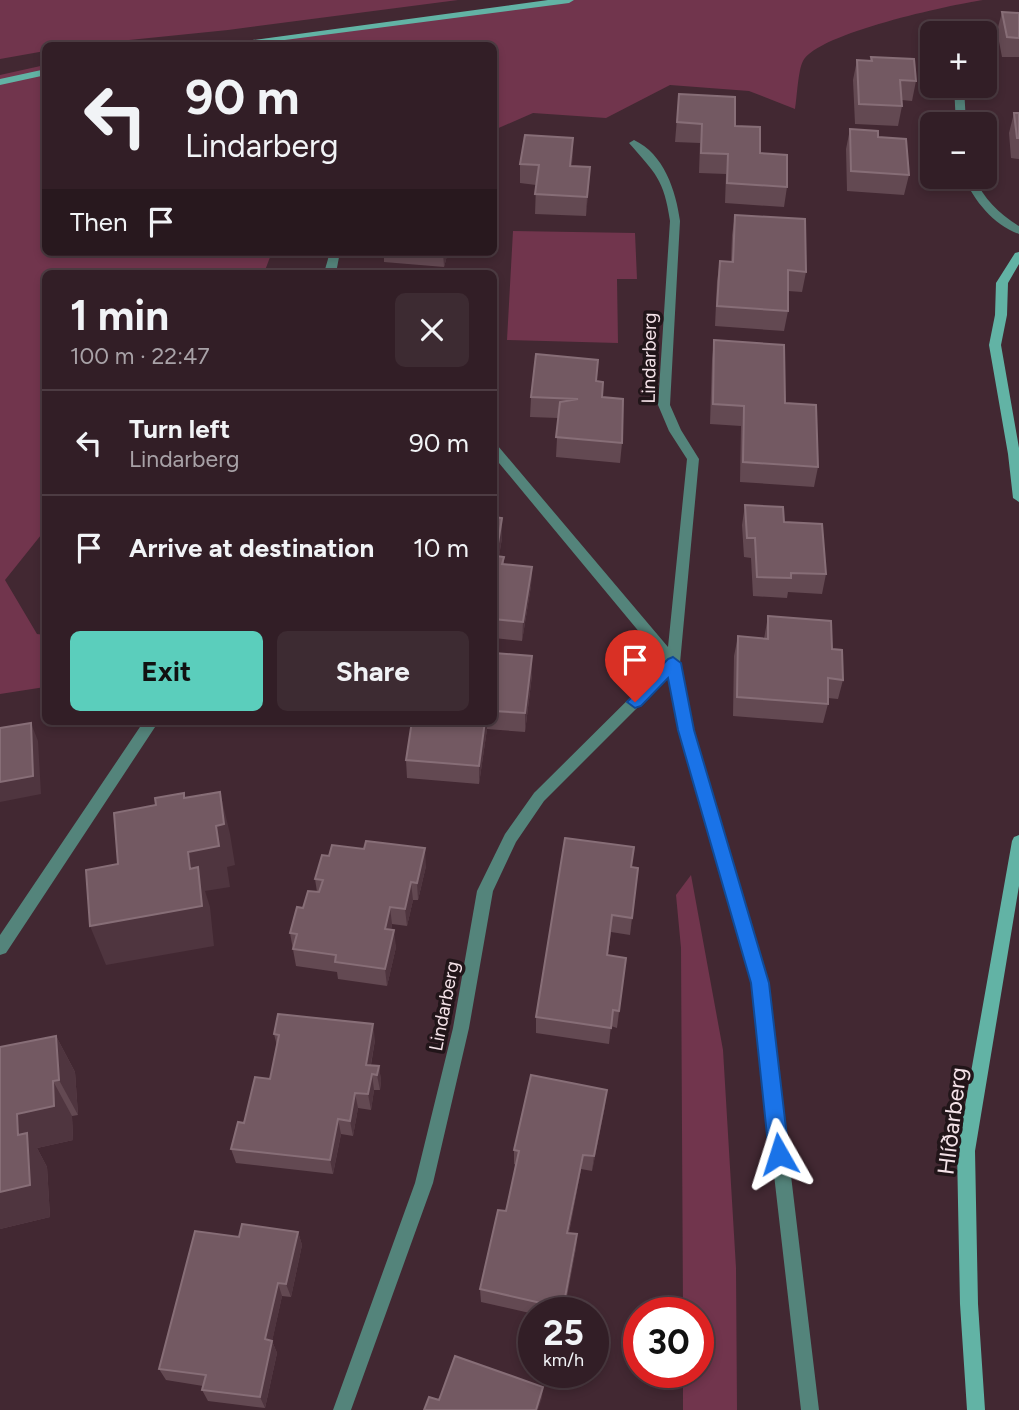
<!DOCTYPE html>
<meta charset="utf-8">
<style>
body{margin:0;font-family:Figtree,sans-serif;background:#3d2b32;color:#f1f3f6;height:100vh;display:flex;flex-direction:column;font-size:26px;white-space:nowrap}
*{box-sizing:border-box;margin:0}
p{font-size:23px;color:#a8a2a7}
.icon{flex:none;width:38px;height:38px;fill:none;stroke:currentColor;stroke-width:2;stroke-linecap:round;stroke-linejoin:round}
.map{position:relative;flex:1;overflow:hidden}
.sheet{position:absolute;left:42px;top:270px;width:455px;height:455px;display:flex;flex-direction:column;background:#321e26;border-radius:10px;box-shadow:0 4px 10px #0003,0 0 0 2px #4d3c43}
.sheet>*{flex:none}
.guide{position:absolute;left:42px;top:42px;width:455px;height:214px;border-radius:10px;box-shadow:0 4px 10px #0003,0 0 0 2px #4d3c43;background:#321e26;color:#f1f3f6;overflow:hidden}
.buttons{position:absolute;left:920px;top:21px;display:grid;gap:14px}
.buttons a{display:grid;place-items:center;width:77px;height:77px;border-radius:10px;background:#321e26;box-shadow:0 4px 10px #0003,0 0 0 2px #4d3c43;font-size:35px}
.speed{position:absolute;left:518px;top:1297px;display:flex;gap:14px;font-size:35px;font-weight:700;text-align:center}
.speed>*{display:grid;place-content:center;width:91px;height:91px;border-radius:50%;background:#321e26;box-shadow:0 4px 10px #0003,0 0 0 2px #4d3c43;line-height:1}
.speed small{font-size:18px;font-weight:400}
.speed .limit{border:10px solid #d22;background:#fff;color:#111}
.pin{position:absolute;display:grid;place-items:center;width:60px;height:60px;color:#fff;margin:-72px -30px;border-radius:50% 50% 50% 0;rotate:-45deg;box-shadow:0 0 7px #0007}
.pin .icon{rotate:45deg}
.me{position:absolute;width:77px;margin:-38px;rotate:354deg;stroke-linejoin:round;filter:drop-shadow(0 0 5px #0008)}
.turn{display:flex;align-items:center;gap:24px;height:147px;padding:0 28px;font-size:32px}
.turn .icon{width:91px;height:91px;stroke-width:2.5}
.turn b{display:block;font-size:49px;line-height:60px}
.then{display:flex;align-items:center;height:66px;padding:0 28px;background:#0003;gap:14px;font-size:26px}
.round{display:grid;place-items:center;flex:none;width:74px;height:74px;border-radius:10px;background:#3d2b32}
.summary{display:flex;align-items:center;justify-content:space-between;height:119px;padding:0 28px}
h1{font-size:42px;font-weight:700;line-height:52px}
.button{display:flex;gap:14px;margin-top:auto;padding:14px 28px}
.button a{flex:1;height:80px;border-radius:10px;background:#5bcebc;color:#111;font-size:28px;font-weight:700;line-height:80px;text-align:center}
.button a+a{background:#3d2b32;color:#f1f3f6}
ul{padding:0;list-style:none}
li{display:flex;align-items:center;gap:21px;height:105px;padding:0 28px;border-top:2px solid #4d3c43}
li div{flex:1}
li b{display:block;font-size:26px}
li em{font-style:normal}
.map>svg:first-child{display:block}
.green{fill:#71354d}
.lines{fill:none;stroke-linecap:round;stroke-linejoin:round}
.street{fill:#54847b;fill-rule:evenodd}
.secondary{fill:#62b3a5;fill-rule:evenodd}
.wall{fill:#634952}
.shaded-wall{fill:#4f353f}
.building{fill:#735962;stroke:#876e77;stroke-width:2}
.route{fill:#1a73e8;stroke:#114b97;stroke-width:2}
.labels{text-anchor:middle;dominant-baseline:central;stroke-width:7;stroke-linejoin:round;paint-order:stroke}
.street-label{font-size:19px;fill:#f4e2e8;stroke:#211519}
.near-street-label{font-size:23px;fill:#f4e2e8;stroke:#211519}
</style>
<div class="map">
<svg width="1019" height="1410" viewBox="0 0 1019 1410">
<rect width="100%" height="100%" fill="#422832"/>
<!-- green -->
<path class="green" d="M 0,0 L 458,0 L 228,30 L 80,45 L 46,46 L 45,51 L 0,59 Z
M 574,0 L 983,0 C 950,5 818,33 803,61 C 798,70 797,98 795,109 L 749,91 L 670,85 L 606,118 L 533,113 L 494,130 L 494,46 L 209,46 Z
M 45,65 L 46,252 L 272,252 L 264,273 L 46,273 L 45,530 L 5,580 L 37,634 L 45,635 L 45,687 L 0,694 L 0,75 Z
M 513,231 L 635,233 L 637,279 L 617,279 L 618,343 L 507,340 Z
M 691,875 L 723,1050 L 736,1268 L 737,1410 L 683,1410 L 683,1372 L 698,1372 L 698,1312 L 683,1312 L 681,948 L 676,895 Z"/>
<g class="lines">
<!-- street -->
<path class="street" d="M 954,86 L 964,86 L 966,124 L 956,124 Z
M 634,140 C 664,154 676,191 680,221 L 670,405 L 681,430 L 699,459 L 680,663 L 693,730 L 768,983 L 819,1410 L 801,1410 L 752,983 L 679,730 L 669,676 L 544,801 L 516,842 L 493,891 L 469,1028 L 433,1183 L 351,1410 L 333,1410 L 415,1183 L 453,1028 L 477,891 L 505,834 L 534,793 L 665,663 L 494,457 L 494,445 L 498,446 L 668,647 L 687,459 L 669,431 L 658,405 L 670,221 C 664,179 655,173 629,143 Z
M 964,177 L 974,177 C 984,199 999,214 1019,226 L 1019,234 C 994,225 974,201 964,177 Z
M 330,252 L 340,252 L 336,273 L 324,273 Z
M 144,721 L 159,721 L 6,953 L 0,955 L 0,935 Z"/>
<!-- secondary -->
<path class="secondary" d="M 548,0 L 574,0 L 569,3 L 239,46 L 209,46 Z
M 46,69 L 46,75 L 0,85 L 0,79 Z
M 1019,252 L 1019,264 L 1008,283 L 1007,315 L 1001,345 L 1019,448 L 1019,502 L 1013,498 L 1008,454 L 989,345 L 995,315 L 996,283 L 1015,253 Z
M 1019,835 L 1019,886 L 975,1151 L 978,1304 L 985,1410 L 967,1410 L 960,1304 L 957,1151 L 1012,841 L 1014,837 Z"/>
</g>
<!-- wall -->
<path class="wall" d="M 1002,12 L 1019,13 L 1019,57 L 1002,57 L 997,31 Z
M 871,57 L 916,81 L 912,101 L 902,100 L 902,106 L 898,126 L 855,124 L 853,80 L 857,60 L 870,61 Z
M 679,94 L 735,126 L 787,187 L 784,207 L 725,203 L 726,174 L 699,173 L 700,143 L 675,142 Z
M 1014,113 L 1019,113 L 1019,159 L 1011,158 L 1009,133 Z
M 850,129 L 878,137 L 909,175 L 904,195 L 847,191 L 846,149 Z
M 573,138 L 571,166 L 590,167 L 586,216 L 535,214 L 536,185 L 520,183 L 520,164 Z
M 735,215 L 806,272 L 802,292 L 788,291 L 788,311 L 784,331 L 715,326 L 717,281 L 720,261 L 731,262 L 732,235 Z
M 384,252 L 448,252 L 444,267 L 384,262 Z
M 714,340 L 785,403 L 818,467 L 814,487 L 740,482 L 741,426 L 710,424 L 712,360 Z
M 596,381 L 602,397 L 622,443 L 620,463 L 556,457 L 558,418 L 530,417 L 531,397 Z
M 745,505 L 784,522 L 826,574 L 822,594 L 788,592 L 787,598 L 753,596 L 751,558 L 744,557 L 742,525 Z
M 494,517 L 502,518 L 502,538 L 499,556 L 504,557 L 504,564 L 532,567 L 531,586 L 522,641 L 494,638 Z
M 768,616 L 832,649 L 843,680 L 838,699 L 828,698 L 828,704 L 823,723 L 733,716 L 734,656 L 738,636 L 764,639 Z
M 494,653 L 532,656 L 532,675 L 525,732 L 487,729 L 479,784 L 407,778 L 406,760 L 412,721 L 494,721 Z
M 426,866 L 418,900 L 413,900 L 407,926 L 392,924 L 391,930 L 396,947 L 387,986 L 338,979 L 337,972 L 296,966 L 290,933 L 303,908 L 317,892 L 315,879 Z
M 632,867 L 638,868 L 630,935 L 611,932 L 608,955 L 626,958 L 617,1028 L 611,1026 L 609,1044 L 536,1033 L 536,1017 Z
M 274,1034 L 375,1040 L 371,1065 L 379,1066 L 381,1081 L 380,1090 L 374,1090 L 371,1110 L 358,1108 L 353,1136 L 341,1134 L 333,1174 L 236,1163 L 231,1149 L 270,1079 L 277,1046 Z
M 56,1036 L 75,1072 L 78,1115 L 72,1116 L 73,1140 L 37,1148 L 47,1167 L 50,1217 L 0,1229 Z
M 605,1106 L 592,1171 L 581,1169 L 569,1233 L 577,1234 L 576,1248 L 564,1312 L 534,1312 L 534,1314 L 481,1302 L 480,1289 L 506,1211 L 516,1165 L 514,1164 L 514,1150 Z
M 298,1232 L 302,1245 L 291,1297 L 282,1296 L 272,1341 L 277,1353 L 265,1408 L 208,1401 L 202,1390 L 203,1386 L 166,1380 L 159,1369 L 239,1237 Z"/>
<!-- shaded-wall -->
<path class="shaded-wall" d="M 573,138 L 573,158 L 569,186 L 570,166 Z
M 590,167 L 589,187 L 586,216 L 587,197 Z
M 443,252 L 448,252 L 444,267 Z
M 502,518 L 502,538 L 496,575 L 496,556 Z
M 532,567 L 531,586 L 522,641 L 523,622 Z
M 532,656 L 532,675 L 525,732 L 525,713 Z
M 485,721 L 487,721 L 487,729 L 479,784 L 479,766 Z
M 31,723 L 38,741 L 41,794 L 0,802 L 0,782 Z
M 220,792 L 230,834 L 235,865 L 227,867 L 230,887 L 205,891 L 210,907 L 214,946 L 106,965 L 90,926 L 188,852 L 216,826 Z
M 425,848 L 426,866 L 418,900 L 417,883 Z
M 411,882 L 413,900 L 407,926 L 405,909 Z
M 390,907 L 392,924 L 387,946 L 385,929 Z
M 394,930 L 396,947 L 387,986 L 385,969 Z
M 373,1024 L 375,1040 L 368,1080 L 366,1065 Z
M 56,1036 L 75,1072 L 78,1115 L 59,1080 Z
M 379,1066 L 381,1081 L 380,1090 L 377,1075 Z
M 372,1074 L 374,1090 L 371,1110 L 368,1094 Z
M 53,1081 L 72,1116 L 73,1140 L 37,1148 L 47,1167 L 50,1217 L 0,1229 L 0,1192 L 17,1114 Z
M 607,1090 L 605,1106 L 592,1171 L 594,1156 Z
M 355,1093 L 358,1108 L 353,1136 L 350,1121 Z
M 338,1119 L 341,1134 L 333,1174 L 330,1160 Z
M 583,1155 L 581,1169 L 566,1246 L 567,1233 Z
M 298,1232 L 302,1245 L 291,1297 L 286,1284 Z
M 577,1234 L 576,1248 L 563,1312 L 563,1308 Z
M 278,1283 L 282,1296 L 270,1351 L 265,1339 Z
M 272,1341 L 277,1353 L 265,1408 L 260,1397 Z
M 543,1387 L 542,1398 L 538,1410 L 536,1410 Z"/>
<!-- building -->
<path class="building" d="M 1002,12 L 1019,13 L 1019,38 L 1007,37 Z
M 871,57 L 914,59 L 916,81 L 900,80 L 902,106 L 859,104 L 857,60 L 872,61 Z
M 679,94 L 735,97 L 735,126 L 760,127 L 760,153 L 787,155 L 787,187 L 727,183 L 728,154 L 701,153 L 702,124 L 677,122 Z
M 1014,113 L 1019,113 L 1019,138 L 1017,138 Z
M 850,129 L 878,131 L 878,137 L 906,139 L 909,175 L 851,171 Z
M 525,135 L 573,138 L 570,166 L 590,167 L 587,197 L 535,194 L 539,165 L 520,164 Z
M 735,215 L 805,219 L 806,272 L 788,270 L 788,311 L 717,306 L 720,261 L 733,262 Z
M 714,340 L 784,345 L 785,403 L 816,405 L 818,467 L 743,462 L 744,406 L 713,404 Z
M 536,354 L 598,360 L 596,381 L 603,382 L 602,397 L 623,399 L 622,443 L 556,437 L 560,402 L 578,399 L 531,397 Z
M 745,505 L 783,507 L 784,522 L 822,524 L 826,574 L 791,573 L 791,578 L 757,577 L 755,538 L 747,538 Z
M 494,517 L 502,518 L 496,556 L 504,557 L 502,564 L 532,567 L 523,622 L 494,619 Z
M 768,616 L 831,621 L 832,649 L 842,650 L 843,680 L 828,678 L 828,704 L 737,697 L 738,636 L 768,639 Z
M 494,653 L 532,656 L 525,713 L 494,711 Z
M 412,721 L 485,721 L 479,766 L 406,760 Z
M 31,723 L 33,776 L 0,782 L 0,728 Z
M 220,792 L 224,824 L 216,826 L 219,846 L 188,852 L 190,869 L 198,867 L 202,906 L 90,926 L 86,870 L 118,864 L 114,813 L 156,805 L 155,798 L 184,793 L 184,798 Z
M 565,838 L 634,847 L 631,867 L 638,868 L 632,918 L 612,915 L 607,955 L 626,958 L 619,1011 L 613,1010 L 611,1028 L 536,1017 Z
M 366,841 L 425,848 L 417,883 L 411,882 L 405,909 L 390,907 L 385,929 L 394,930 L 385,969 L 335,962 L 336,955 L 293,949 L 297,934 L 290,933 L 297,907 L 303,908 L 308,891 L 319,892 L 323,880 L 315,879 L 322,855 L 329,856 L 332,845 L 364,849 Z
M 278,1014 L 373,1024 L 366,1065 L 379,1066 L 377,1075 L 372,1074 L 368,1094 L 355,1093 L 350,1121 L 338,1119 L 330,1160 L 231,1149 L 238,1122 L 244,1123 L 255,1077 L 270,1079 L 279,1035 L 274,1034 Z
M 56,1036 L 59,1080 L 53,1081 L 54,1106 L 17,1114 L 18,1135 L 27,1133 L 30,1185 L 0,1192 L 0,1047 Z
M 531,1075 L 607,1090 L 594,1156 L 583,1155 L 567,1233 L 577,1234 L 563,1308 L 480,1289 L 498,1210 L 506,1211 L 519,1151 L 514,1150 Z
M 242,1224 L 298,1232 L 286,1284 L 278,1283 L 265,1339 L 272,1341 L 260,1397 L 202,1390 L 206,1375 L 159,1369 L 195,1231 L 239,1237 Z
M 455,1356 L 543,1387 L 536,1410 L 424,1410 L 429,1397 L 439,1400 Z"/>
<!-- route -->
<path class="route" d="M 673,657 L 681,663 L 694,730 L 769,983 L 789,1154 L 786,1160 L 779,1163 L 772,1160 L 769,1154 L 751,983 L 678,730 L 668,678 L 641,706 L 635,708 L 627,702 L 668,659 Z"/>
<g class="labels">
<!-- street labels -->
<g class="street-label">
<text transform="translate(649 358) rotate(-89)">Lindarberg</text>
<text transform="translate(444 1006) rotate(-79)">Lindarberg</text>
</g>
<!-- near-street labels -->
<g class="near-street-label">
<text transform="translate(952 1121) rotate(-83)">Hlíðarberg</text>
</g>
</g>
</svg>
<div class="buttons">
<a>+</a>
<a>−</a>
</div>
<div class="speed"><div>25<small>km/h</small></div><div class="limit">30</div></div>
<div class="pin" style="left:635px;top:702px;background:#d93025"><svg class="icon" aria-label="arrive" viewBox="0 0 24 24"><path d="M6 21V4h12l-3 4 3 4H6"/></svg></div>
<svg class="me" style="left:779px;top:1154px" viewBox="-20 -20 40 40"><path d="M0-17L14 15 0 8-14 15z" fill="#1a73e8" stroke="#fff" stroke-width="4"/></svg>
<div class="guide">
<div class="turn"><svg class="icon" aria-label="left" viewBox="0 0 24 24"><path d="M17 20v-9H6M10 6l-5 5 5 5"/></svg><div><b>90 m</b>Lindarberg</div></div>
<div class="then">Then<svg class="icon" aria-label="arrive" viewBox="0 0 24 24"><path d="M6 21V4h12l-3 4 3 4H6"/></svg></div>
</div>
<section class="sheet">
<div class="summary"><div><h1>1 min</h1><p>100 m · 22:47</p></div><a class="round"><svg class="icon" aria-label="close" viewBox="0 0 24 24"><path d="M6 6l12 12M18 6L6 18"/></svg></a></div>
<ul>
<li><svg class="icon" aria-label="left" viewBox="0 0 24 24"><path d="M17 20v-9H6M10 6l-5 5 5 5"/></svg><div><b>Turn left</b><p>Lindarberg</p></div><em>90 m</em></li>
<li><svg class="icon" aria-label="arrive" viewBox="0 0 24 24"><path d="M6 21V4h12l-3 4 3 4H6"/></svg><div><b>Arrive at destination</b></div><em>10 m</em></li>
</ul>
<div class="button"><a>Exit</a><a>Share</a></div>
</section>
</div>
